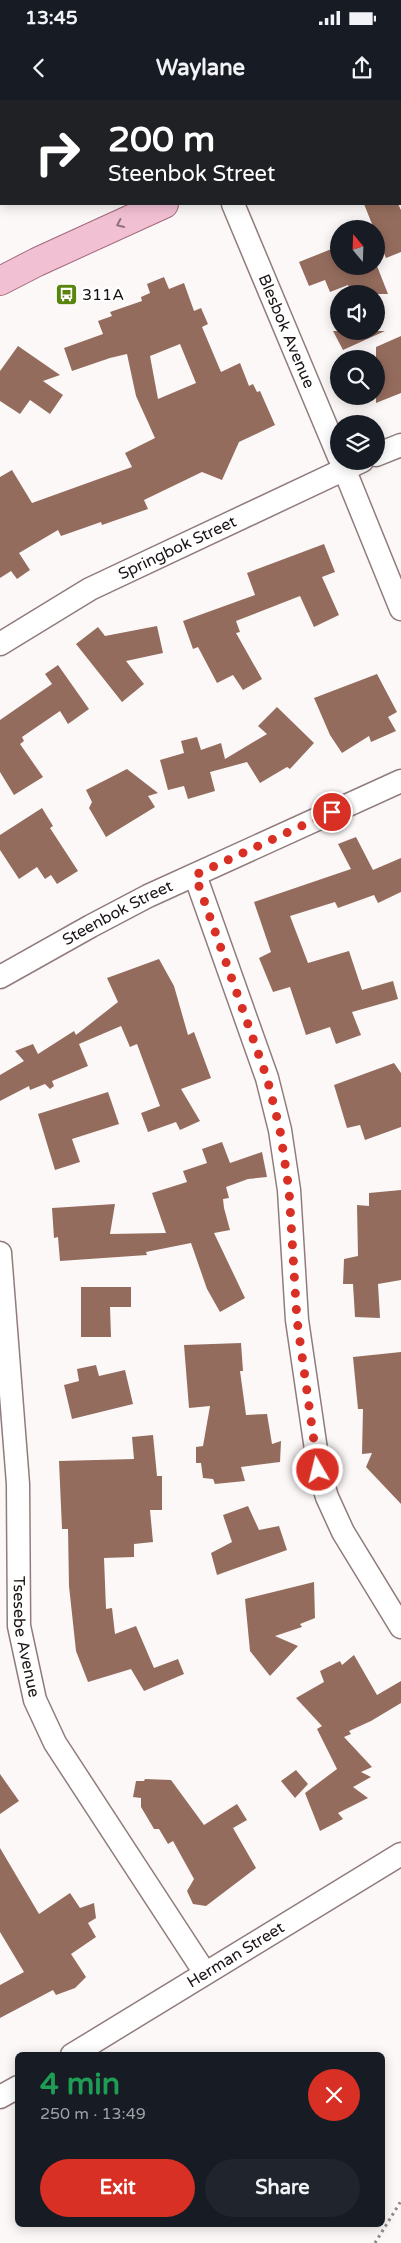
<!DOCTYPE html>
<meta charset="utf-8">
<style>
body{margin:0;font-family:"Varela Round",sans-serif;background:#20242c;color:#f1f3f6;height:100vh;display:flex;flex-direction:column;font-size:19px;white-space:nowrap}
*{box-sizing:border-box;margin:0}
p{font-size:16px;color:#9ea1a6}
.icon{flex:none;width:28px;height:28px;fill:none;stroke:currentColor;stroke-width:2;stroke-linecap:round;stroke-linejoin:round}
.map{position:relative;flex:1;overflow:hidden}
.side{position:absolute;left:15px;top:1952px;width:370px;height:175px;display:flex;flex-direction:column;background:#171b24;border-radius:8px;box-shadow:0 2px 12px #0003}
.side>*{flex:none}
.hud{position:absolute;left:0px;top:0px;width:401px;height:105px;box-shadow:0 2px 12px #0003;background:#202124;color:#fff;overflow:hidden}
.needle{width:32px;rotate:341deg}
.controls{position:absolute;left:330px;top:120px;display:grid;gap:10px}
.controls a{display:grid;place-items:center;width:55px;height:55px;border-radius:50%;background:#171b24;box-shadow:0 2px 12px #0003;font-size:25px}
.pin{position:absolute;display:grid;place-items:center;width:42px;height:42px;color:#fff;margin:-21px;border:2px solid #fff;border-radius:50%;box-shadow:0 1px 5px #0007}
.me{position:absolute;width:55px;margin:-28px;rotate:352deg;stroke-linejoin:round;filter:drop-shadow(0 0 4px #0008)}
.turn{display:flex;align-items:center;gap:18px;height:105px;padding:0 25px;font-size:22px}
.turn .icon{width:65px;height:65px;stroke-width:2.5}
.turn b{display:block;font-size:35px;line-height:42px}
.round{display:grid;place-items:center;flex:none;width:52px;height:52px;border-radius:26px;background:#20242c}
.head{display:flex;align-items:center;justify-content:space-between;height:85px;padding:0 25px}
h1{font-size:30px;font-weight:700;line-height:38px;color:#1e9e55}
.action{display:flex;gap:10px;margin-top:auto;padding:10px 25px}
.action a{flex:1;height:58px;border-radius:30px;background:#d93025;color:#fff;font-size:20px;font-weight:700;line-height:58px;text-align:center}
.action a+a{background:#20242c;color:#f1f3f6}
.status{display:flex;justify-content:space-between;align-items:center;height:35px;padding:0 25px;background:#171b24;direction:ltr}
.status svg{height:14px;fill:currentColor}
header{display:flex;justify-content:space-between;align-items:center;height:65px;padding:0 25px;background:#171b24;font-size:22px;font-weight:700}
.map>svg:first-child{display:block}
.building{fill:#946c5d;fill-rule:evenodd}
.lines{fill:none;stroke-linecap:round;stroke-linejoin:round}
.minor-casing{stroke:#917c7c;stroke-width:25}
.major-casing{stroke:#a2687c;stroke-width:30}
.path{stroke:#8e8888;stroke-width:3;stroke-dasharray:2.5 4;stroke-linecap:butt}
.minor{stroke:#fff;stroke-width:22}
.major{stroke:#f2c0d3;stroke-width:28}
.oneway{stroke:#91727d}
.route{stroke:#d93025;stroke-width:9;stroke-dasharray:0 16.2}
.labels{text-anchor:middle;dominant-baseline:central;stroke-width:4.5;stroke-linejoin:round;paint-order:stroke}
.poi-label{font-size:16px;fill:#1b1313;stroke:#fff;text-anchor:start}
.street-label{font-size:16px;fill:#1b1313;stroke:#fff}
</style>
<div class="status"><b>13:45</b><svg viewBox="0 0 49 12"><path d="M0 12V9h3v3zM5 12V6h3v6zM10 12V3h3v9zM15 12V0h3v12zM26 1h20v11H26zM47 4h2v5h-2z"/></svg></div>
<header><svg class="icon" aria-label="back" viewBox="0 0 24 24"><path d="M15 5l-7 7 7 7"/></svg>Waylane<svg class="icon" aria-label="share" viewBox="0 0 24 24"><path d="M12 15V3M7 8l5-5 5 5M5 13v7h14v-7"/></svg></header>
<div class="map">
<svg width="401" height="2143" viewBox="0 0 401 2143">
<rect width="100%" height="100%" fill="#fcf8f8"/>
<!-- building -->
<path class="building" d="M 364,104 L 398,104 L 401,110 L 401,152 L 386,158 L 376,135 L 376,129 L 374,129 Z
M 339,146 L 339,166 L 377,166 L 388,194 L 351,194 L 348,185 L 330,192 L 325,180 L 309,186 L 299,162 Z
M 164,177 L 169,189 L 184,183 L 194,211 L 201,208 L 208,224 L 202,227 L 221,272 L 240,263 L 249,286 L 253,284 L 257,292 L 260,291 L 275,325 L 239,342 L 222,380 L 202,372 L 144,400 L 148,409 L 102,425 L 101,422 L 61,436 L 58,430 L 19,453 L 30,470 L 17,479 L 11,471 L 0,478 L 0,377 L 12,370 L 32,403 L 132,367 L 125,353 L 155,338 L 136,296 L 127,254 L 110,258 L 72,271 L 64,248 L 103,234 L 98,221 L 112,216 L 110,212 L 142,201 L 141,197 L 150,193 L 147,184 ZM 180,244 L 196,283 L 158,299 L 150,256 Z
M 333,231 L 385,231 L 343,250 Z
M 401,236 L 401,293 L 376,303 L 376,247 Z
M 18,246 L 60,275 L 43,281 L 63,295 L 50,314 L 30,300 L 20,314 L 0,301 L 0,271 Z
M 324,444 L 335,472 L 322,477 L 339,515 L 314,527 L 300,496 L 236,521 L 240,532 L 236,533 L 262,579 L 243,590 L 233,575 L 217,583 L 198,547 L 193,549 L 183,521 L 255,495 L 247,473 Z
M 157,526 L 163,553 L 126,561 L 144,584 L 122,602 L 76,544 L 98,527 L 105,536 Z
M 58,565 L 89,609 L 68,624 L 60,611 L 22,637 L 24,641 L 20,644 L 43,677 L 14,695 L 0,672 L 0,620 L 52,584 L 45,574 Z
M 377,574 L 397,612 L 388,617 L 396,631 L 371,642 L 369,636 L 342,653 L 330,635 L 314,598 Z
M 277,607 L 314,643 L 290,669 L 287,667 L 260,683 L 247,662 L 210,672 L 215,691 L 188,699 L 184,686 L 168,690 L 160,660 L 184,653 L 181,641 L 197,637 L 201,650 L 221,643 L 225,659 L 267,634 L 258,626 Z
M 127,669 L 158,693 L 148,696 L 155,707 L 106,737 L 89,708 L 92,702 L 86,690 Z
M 42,708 L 53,726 L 50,728 L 78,771 L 57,784 L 51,775 L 45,779 L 37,767 L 19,779 L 0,750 L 0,735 Z
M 356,737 L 373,770 L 401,758 L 401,792 L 378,803 L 374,795 L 338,808 L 335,802 L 290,816 L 308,863 L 349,851 L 362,890 L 393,881 L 398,899 L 352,912 L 361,935 L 336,944 L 330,927 L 306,935 L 290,887 L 273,892 L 259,858 L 271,852 L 254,802 L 351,769 L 338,744 Z
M 159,859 L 174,886 L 188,935 L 194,932 L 211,978 L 181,989 L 200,1021 L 180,1030 L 176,1022 L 148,1032 L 141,1013 L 160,1006 L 137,944 L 130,947 L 121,926 L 79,944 L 88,966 L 52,981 L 54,986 L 50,989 L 45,984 L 30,990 L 29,986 L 0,1001 L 0,975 L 24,961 L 15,951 L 33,944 L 38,954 L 74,931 L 76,935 L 118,902 L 107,878 Z
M 394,963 L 401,973 L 401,1027 L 365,1040 L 360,1025 L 347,1028 L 334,985 Z
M 108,992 L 119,1024 L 72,1039 L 80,1062 L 55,1070 L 38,1014 Z
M 222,1042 L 230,1063 L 262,1052 L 267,1077 L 248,1079 L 226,1087 L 229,1098 L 223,1099 L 224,1108 L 230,1130 L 214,1133 L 245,1198 L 220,1212 L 207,1189 L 191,1143 L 146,1152 L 147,1155 L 60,1161 L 58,1137 L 54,1138 L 52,1108 L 115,1104 L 110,1134 L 166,1133 L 152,1093 L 187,1082 L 183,1071 L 207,1063 L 202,1049 Z
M 401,1090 L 401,1180 L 378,1184 L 380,1218 L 355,1217 L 353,1184 L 343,1184 L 344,1159 L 358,1156 L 357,1105 L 369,1106 L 369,1093 Z
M 81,1187 L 131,1187 L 131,1207 L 110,1207 L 111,1237 L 81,1237 Z
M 241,1243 L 243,1271 L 240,1271 L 246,1315 L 267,1314 L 272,1344 L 281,1341 L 280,1362 L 241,1367 L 245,1381 L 215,1384 L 213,1379 L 203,1378 L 201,1363 L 196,1363 L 196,1347 L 203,1346 L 210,1306 L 189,1308 L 184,1245 Z
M 401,1252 L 401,1404 L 366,1367 L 372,1353 L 362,1354 L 363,1309 L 358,1309 L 353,1257 Z
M 96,1265 L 99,1276 L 125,1270 L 133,1304 L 72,1319 L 64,1285 L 79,1281 L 77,1269 Z
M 153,1335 L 157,1376 L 162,1376 L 162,1410 L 150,1410 L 153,1442 L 134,1444 L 134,1457 L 104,1458 L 106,1509 L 112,1508 L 115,1534 L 136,1526 L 154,1568 L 178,1559 L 184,1574 L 144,1591 L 131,1569 L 88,1582 L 76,1551 L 69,1486 L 68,1429 L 62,1429 L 59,1361 L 134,1359 L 132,1337 Z
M 248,1406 L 259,1430 L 279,1426 L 287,1450 L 217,1475 L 211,1453 L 232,1442 L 223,1415 Z
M 314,1482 L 315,1518 L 300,1524 L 302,1527 L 275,1536 L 298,1546 L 270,1576 L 250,1551 L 245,1499 Z
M 354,1555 L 377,1595 L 401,1581 L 401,1603 L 371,1621 L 349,1631 L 351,1634 L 344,1637 L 372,1667 L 361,1672 L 371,1677 L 353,1687 L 368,1698 L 338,1713 L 343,1719 L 320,1731 L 305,1693 L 337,1669 L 317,1629 L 322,1626 L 296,1598 L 324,1582 L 320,1571 L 340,1561 L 342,1565 Z
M 296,1670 L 308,1684 L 295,1698 L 281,1681 Z
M 0,1674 L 19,1701 L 0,1714 Z
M 145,1679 L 171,1680 L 204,1725 L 237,1704 L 247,1720 L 233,1728 L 256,1768 L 206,1806 L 193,1804 L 187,1791 L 194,1779 L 173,1741 L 168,1744 L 159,1729 L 154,1729 L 141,1707 L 141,1698 L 133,1697 L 136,1681 L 144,1681 Z
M 0,1748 L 39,1814 L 70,1793 L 80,1808 L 94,1803 L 96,1818 L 88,1823 L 96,1837 L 71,1854 L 86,1877 L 75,1888 L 56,1895 L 53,1890 L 0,1918 L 0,1885 L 24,1872 L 0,1832 Z"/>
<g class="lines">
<defs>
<g id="minor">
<path id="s1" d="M 233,104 L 339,357"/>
<path d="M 376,355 L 401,345"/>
<path d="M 341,361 L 401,509"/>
<path id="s2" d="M 0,544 L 90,489 L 362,361"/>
<path d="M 195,775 L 267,978 L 280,1030 L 289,1090 L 297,1220 L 319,1370 L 327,1397 L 343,1432 L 401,1527"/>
<path id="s3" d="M 0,877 L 91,826 L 148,796 L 401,681"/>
<path id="s4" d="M 0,1153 L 18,1384 L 19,1526 L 35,1600 L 55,1643 L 205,1873"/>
<path id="s5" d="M 72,1955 L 401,1754"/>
<path d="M 0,1997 L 18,1987"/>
</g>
<path id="major" d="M 400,8 L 401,7
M 0,181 L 37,162 L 164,104"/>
</defs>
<!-- minor casing -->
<use href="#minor" class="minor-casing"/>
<!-- major casing -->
<use href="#major" class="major-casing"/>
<!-- path -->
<path class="path" d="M 375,2143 L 401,2101"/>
<!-- minor -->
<use href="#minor" class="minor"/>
<!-- major -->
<use href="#major" class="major"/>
</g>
<!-- one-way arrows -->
<defs><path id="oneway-chevron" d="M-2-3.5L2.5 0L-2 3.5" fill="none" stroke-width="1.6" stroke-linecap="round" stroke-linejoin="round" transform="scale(1.25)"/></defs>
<use class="oneway" href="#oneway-chevron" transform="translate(120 124) rotate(155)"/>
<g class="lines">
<!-- route -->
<path class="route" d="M 318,1370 L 297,1220 L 289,1090 L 280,1030 L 267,978 L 195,775 L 332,712"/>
</g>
<!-- icons -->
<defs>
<symbol id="bus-square" viewBox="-11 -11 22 22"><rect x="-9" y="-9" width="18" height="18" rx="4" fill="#59840d" stroke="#fff"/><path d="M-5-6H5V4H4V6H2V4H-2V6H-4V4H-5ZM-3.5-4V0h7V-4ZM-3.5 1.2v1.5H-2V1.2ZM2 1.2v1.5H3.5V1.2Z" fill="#fff"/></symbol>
</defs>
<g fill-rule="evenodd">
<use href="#bus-square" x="54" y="182" width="25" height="25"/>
</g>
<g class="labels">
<!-- poi labels -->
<g class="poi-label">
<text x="82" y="195">311A</text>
</g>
<!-- street labels -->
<g class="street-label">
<text stroke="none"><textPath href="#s1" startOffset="138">Blesbok Avenue</textPath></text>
<text stroke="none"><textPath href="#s2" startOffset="202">Springbok Street</textPath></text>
<text stroke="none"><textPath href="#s3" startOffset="134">Steenbok Street</textPath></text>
<text stroke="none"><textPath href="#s4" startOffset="385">Tsesebe Avenue</textPath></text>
<text stroke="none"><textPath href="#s5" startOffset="192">Herman Street</textPath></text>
</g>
</g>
</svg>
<div class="controls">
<a><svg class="needle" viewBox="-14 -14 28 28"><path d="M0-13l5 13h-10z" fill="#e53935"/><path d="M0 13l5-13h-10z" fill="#9ea1a6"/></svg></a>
<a><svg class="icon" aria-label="sound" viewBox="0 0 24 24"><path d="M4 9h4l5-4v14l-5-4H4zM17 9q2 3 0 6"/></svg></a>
<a><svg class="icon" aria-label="search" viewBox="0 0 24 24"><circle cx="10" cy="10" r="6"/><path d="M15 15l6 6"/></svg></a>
<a><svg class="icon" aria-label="layers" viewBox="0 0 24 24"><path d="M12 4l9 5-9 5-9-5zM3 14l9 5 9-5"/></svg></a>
</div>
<div class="pin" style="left:332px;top:712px;background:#d93025"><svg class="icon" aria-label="arrive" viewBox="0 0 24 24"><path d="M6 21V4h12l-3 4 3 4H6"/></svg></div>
<svg class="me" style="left:318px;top:1370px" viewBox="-20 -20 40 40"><circle r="17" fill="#d93025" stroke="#fff" stroke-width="3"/><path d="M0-11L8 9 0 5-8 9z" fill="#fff"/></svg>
<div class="hud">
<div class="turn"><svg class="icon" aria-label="right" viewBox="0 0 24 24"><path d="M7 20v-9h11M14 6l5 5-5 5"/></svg><div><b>200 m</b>Steenbok Street</div></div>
</div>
<section class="side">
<div class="head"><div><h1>4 min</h1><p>250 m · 13:49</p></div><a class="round" style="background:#d93025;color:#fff"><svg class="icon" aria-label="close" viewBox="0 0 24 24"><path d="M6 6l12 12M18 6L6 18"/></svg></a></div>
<div class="action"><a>Exit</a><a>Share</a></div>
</section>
</div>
